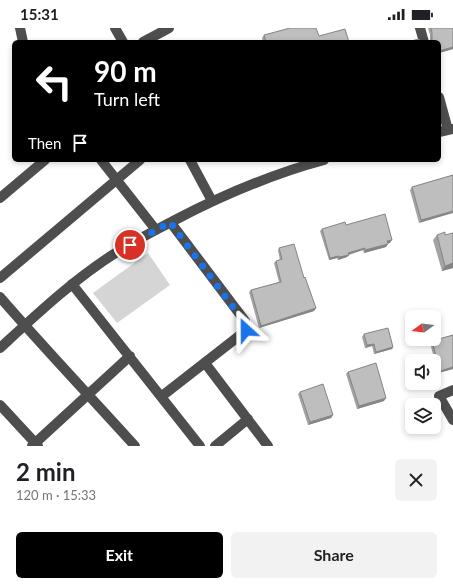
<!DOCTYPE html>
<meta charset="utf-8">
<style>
body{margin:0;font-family:Lato,sans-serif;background:#f2f2f2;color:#202124;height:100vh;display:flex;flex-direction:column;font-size:15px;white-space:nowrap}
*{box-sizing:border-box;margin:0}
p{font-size:13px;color:#757577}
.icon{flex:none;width:22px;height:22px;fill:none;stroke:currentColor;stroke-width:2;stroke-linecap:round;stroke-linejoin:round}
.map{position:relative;height:418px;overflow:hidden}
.details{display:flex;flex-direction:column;background:#fff;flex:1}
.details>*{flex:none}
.top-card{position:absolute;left:12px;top:12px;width:429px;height:122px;border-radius:6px;box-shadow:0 2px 6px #0003;background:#000;color:#fff;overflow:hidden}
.needle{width:26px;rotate:255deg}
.buttons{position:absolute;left:405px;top:282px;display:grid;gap:8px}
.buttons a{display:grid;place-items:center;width:36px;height:36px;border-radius:6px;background:#fff;box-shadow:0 2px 6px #0003;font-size:20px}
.pin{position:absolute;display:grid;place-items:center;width:34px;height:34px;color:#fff;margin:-17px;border:2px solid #fff;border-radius:50%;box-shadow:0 1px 4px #0007}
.me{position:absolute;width:44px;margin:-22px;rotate:336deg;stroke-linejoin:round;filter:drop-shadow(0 0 3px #0008)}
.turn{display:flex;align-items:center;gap:14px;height:84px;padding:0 16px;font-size:18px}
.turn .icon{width:52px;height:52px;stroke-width:2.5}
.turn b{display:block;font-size:28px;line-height:34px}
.then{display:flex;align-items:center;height:38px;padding:0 16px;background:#0003;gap:8px;font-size:15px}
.round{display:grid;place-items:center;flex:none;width:42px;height:42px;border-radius:6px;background:#f2f2f2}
.summary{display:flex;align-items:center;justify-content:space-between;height:68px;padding:0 16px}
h1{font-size:24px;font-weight:700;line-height:30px}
.cta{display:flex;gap:8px;margin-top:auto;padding:8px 16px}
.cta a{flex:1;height:46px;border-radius:6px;background:#000;color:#fff;font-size:16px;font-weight:700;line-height:46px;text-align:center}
.cta a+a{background:#f2f2f2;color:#202124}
.status{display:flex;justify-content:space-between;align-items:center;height:28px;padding:0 20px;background:#fff;direction:ltr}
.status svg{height:11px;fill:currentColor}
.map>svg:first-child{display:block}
.green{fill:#d5d5d5}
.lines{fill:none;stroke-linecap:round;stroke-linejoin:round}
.minor{stroke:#4e4e4e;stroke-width:10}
.wall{fill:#a3a3a3}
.shaded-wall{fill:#858585}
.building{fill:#bebebe;stroke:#858585}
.route{stroke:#1a73e8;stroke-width:7;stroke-dasharray:0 12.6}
</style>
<div class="status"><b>15:31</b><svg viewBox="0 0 49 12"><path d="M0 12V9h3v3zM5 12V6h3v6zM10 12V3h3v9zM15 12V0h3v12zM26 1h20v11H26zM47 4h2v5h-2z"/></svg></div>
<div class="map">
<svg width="453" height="418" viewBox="0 0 453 418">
<rect width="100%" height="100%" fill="#fff"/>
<!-- green -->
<path class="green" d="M 148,225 L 170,257 L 117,295 L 93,265 Z"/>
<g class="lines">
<!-- minor -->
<path class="minor" d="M 20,0 L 23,14
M 115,0 L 123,14
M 420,0 L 424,14
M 143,14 L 169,0
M 439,69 L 448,102
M 439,104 L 453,101
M 101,132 L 156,202
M 190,132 L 212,173
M 0,170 L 45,132
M 0,250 L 140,132
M 72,256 L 200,418
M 0,269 C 44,320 90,368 135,418
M 0,320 C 37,286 74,251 117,224 C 136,212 156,202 175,192 C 223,167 272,146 324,132
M 205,335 L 268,418
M 453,362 L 439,368 L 453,392
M 162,368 L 239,308 L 246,302 L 245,293 L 171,195
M 0,377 L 38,418
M 32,418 L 130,328
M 215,418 L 248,391"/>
</g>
<!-- wall -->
<path class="wall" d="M 428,0 L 453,0 L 453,21 L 439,25 L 439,14 L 430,14 L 430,7 Z
M 264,7 L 319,8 L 349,14 L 263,14 L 262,10 Z
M 453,147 L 419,195 L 410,162 L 412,159 Z
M 346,197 L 390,215 L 388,215 L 386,219 L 364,225 L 363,222 L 349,227 L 347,229 L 338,232 L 337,230 L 329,232 L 320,203 L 322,201 Z
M 437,207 L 445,207 L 453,240 L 442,243 L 433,212 Z
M 279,220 L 304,250 L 316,280 L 314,283 L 259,300 L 249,264 L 251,262 L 279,254 L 274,235 L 276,233 L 280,232 L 278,223 Z
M 364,306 L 393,319 L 392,321 L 374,326 L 372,318 L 365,320 L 362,309 Z
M 453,307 L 453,341 L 438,345 L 430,315 L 432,313 Z
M 348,344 L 384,373 L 357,381 L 346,346 Z
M 300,364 L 333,387 L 331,390 L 308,397 L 298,366 Z"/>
<!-- shaded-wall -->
<path class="shaded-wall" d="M 453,19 L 453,21 L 439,25 L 439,23 Z
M 453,183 L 453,185 L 419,195 L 421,192 Z
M 392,212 L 390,215 L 385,216 L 387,213 Z
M 388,216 L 386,219 L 364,225 L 365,222 Z
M 365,220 L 363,222 L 346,227 L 348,225 Z
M 349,227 L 347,229 L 338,232 L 339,229 Z
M 339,228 L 337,230 L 329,232 L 330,230 Z
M 453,235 L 453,240 L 442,243 L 445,238 Z
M 316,280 L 314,283 L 259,300 L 261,298 Z
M 374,316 L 372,318 L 365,320 L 367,317 Z
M 393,319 L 392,321 L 374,326 L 376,324 Z
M 453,339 L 453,341 L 438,345 L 440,343 Z
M 386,370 L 384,373 L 357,381 L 359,378 Z
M 333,387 L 331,390 L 308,397 L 310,394 Z"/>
<!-- building -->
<path class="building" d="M 290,0 L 316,0 L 319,8 L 345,1 L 349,14 L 266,14 L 264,7 Z
M 431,0 L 453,0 L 453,19 L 439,23 L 439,14 L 431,14 L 432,13 L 432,4 Z
M 419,11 L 420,14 L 407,14 Z
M 453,147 L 453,183 L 421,192 L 412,159 Z
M 385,186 L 392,212 L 387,213 L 388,216 L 365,222 L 365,220 L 348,225 L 349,227 L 339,229 L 339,228 L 330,230 L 322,201 L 345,194 L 346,197 Z
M 445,204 L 445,207 L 453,205 L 453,235 L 445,238 L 437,207 Z
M 294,216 L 304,250 L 305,249 L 316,280 L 261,298 L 251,262 L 281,254 L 276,233 L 282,231 L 279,220 Z
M 388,300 L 393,319 L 376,324 L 374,316 L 367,317 L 364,306 Z
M 453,307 L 453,339 L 440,343 L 432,313 Z
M 376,335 L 386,370 L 359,378 L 348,344 Z
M 323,356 L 333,387 L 310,394 L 300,364 Z"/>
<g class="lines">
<!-- route -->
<path class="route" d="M 130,217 L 170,194 L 244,294 L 246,302"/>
</g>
</svg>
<div class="buttons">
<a><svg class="needle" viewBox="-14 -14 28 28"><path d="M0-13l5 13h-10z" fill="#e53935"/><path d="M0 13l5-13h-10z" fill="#757577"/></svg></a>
<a><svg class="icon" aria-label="sound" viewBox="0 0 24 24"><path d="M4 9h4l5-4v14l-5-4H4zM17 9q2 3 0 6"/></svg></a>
<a><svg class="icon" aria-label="layers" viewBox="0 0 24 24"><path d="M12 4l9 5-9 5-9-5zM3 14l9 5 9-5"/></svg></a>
</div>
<div class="pin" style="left:130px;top:217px;background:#d93025"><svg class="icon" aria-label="arrive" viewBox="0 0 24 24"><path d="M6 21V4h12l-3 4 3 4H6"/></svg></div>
<svg class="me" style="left:246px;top:302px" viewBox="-20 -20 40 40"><path d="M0-17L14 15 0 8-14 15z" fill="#1a73e8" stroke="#fff" stroke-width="4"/></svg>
<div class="top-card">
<div class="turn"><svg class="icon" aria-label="left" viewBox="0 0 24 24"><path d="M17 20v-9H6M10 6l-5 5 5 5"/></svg><div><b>90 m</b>Turn left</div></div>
<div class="then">Then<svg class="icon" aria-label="arrive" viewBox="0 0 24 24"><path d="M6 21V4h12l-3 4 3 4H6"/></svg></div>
</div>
</div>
<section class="details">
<div class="summary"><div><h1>2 min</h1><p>120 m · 15:33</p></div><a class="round"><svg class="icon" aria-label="close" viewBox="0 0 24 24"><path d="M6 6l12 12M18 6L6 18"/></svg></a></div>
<div class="cta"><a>Exit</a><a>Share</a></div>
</section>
